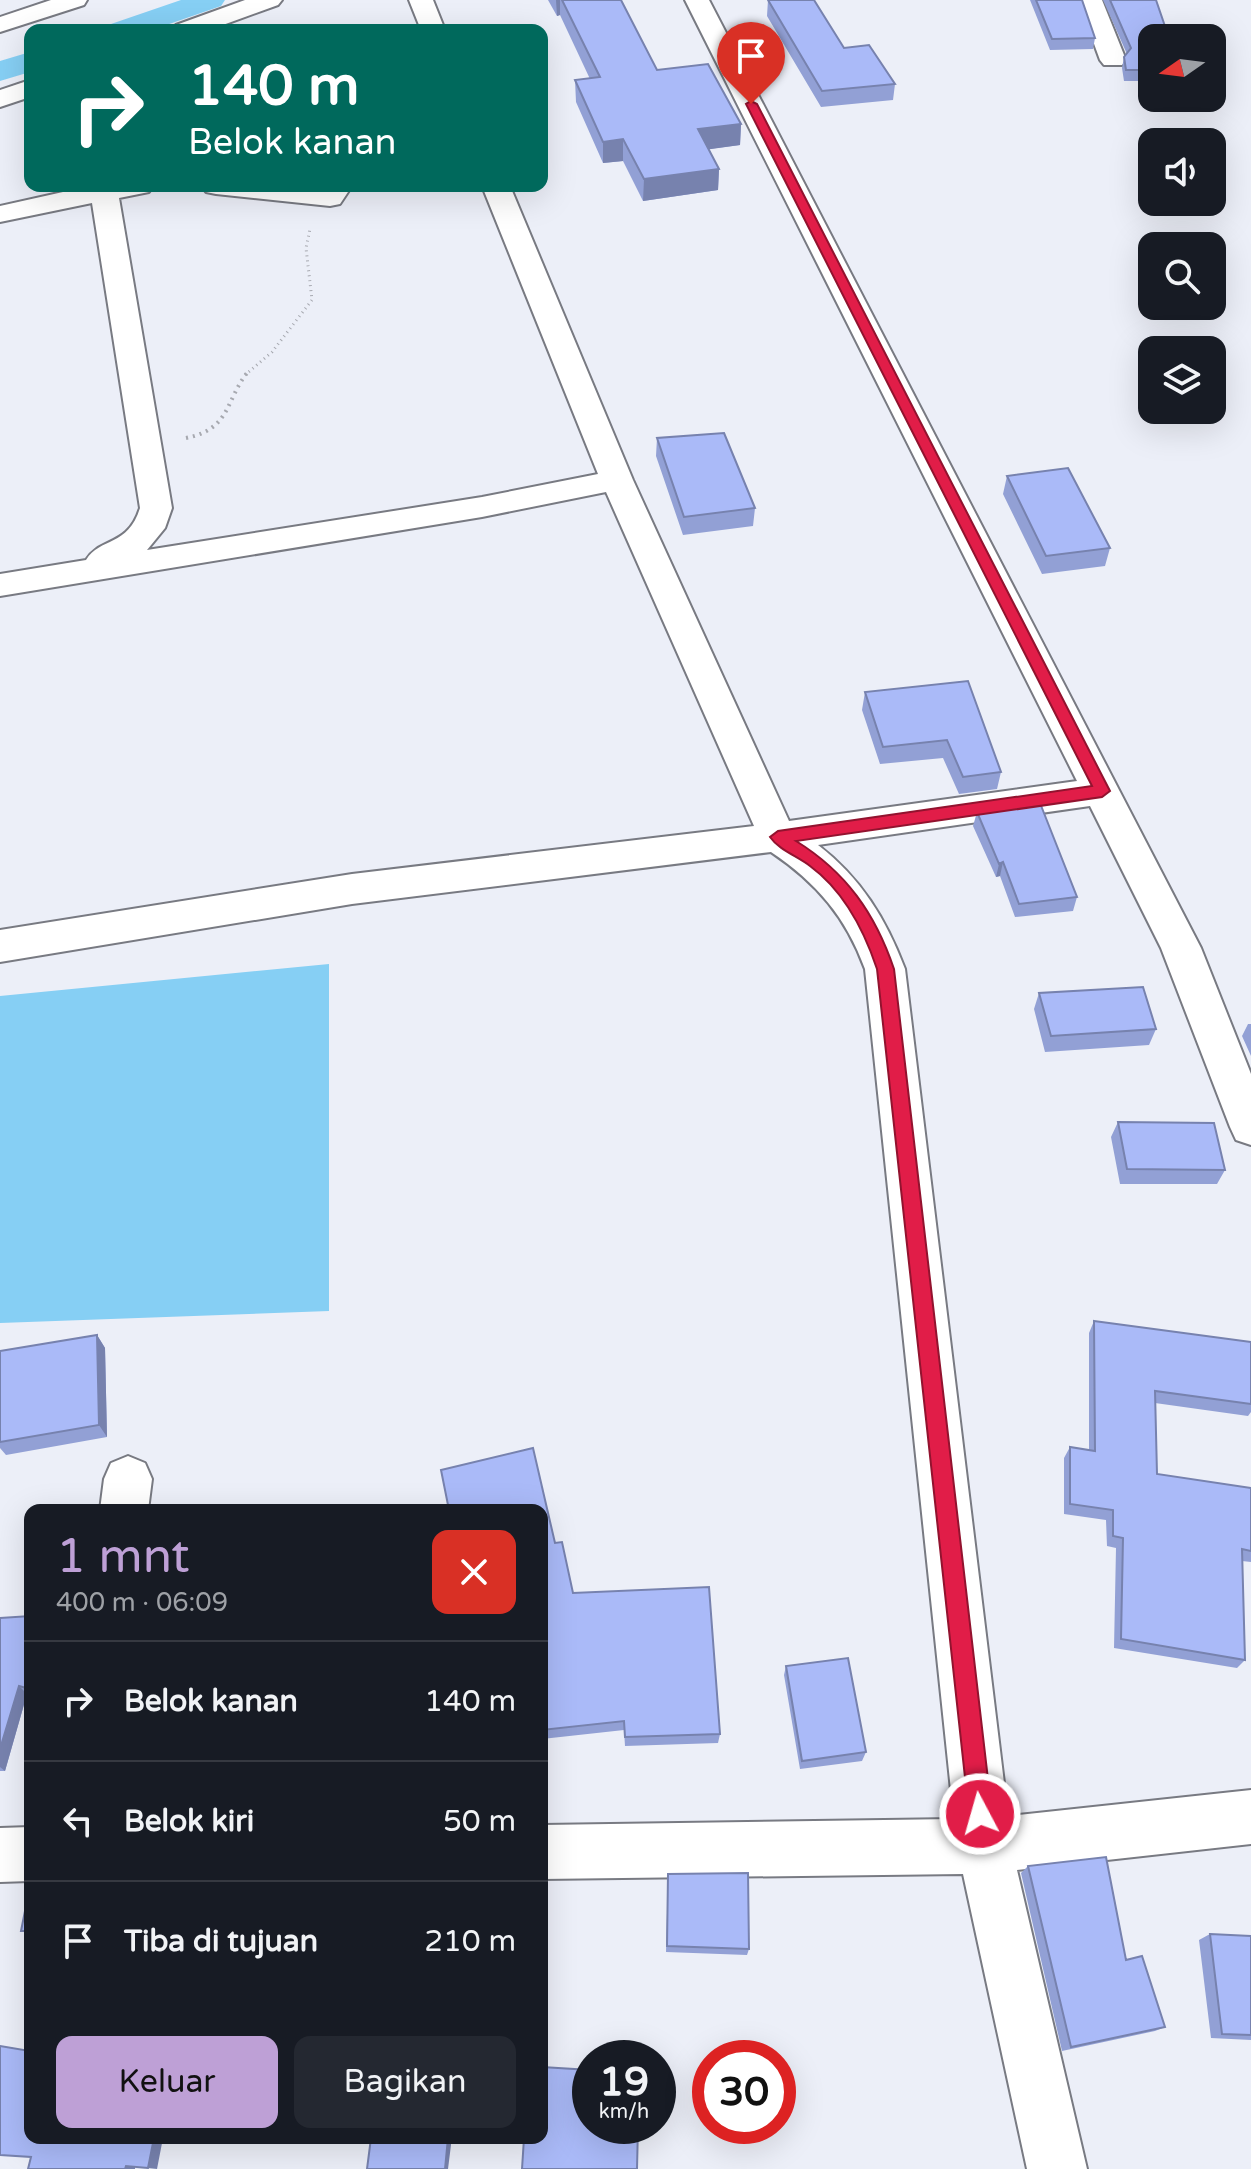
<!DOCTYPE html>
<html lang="id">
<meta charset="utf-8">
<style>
body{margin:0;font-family:"Varela Round",sans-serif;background:#242831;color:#f1f3f6;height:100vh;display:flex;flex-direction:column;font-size:30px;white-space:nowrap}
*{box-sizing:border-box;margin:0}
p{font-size:26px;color:#9ea1a6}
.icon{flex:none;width:44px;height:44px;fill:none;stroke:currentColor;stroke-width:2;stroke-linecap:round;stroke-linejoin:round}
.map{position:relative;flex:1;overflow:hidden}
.panel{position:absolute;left:24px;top:1504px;width:524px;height:640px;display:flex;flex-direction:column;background:#171b24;border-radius:16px;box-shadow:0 8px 32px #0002}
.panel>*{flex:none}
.top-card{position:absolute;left:24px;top:24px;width:524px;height:168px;border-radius:16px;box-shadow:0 8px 32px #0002;background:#00695c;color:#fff;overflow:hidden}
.needle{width:52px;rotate:256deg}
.buttons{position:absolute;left:1138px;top:24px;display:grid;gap:16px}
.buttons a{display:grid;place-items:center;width:88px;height:88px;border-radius:16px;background:#171b24;box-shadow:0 8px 32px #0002;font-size:40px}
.speed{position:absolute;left:572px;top:2040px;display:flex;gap:16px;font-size:40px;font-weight:700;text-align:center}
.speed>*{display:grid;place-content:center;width:104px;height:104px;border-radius:50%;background:#171b24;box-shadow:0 8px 32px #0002;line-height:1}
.speed small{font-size:20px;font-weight:400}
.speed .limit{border:12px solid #d22;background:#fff;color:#111}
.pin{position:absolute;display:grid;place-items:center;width:68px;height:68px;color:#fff;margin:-82px -34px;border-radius:50% 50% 50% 0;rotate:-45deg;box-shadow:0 0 8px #0007}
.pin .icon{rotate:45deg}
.me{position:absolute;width:88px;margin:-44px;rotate:354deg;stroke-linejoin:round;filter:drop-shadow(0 0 6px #0008)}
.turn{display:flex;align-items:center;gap:28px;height:168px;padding:0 32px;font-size:36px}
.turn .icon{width:104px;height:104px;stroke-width:2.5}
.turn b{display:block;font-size:56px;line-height:68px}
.round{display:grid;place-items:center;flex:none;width:84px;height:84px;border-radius:16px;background:#242831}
.overview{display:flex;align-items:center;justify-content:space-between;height:136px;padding:0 32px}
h1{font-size:48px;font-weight:600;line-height:60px;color:#bea0d6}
.primary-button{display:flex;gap:16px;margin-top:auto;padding:16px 32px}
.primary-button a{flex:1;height:92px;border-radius:16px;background:#bea0d6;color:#111;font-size:32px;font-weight:600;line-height:92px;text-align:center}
.primary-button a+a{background:#242831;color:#f1f3f6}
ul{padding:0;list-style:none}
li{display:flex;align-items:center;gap:24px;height:120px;padding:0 32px;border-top:2px solid #363941}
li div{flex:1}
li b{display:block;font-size:30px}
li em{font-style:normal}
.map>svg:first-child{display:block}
.water{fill:#86cff4}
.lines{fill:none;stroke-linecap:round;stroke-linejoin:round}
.canal{fill:#86cff4;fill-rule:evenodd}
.minor-casing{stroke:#787a82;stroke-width:4}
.primary-casing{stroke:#787a82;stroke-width:4}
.path-far1{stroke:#a7a9b0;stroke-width:3;stroke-dasharray:1 4;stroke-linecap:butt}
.path{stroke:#a7a9b0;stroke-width:4;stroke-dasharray:2 5;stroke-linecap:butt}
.minor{fill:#fff;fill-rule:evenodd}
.primary{fill:#fff;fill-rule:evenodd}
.wall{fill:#92a0d5}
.shaded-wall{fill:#7782ae}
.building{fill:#aabaf8;stroke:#7782ae;stroke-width:2}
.route{fill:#e11d48;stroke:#92132f;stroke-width:2}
</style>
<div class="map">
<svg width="1251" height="2169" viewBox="0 0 1251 2169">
<rect width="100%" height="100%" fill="#eceff8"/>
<!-- water -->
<path class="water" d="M 329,964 L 329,1311 L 0,1323 L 0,996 Z"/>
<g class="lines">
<!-- canal -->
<path class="canal" d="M 181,0 L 225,0 L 221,6 L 152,30 L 107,30 L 111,24 Z
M 30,52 L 30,72 L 0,81 L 0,61 Z"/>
<defs>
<path id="minor" d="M 51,0 L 87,0 L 84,5 L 0,32 L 0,17 Z
M 409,0 L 433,0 L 445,30 L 421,30 Z
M 685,0 L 709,0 L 1201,948 L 1251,1074 L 1251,1145 L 1236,1140 L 1230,1127 L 1161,948 L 1090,806 L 818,845 C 861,878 886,919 905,969 L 1008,1816 L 1251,1790 L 1251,1844 L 1017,1870 L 1087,2169 L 1027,2169 L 963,1874 L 542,1879 L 542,1825 L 954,1819 L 865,969 C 846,917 817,883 771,852 L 352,904 L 0,962 L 0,930 L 352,874 L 754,826 L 606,492 L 482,517 L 0,596 L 0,574 L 86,560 C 100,537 128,547 140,508 L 92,203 L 0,222 L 0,206 L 90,186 L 153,186 L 149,192 L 119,198 L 172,508 L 165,528 L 147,550 L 482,497 L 598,474 L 482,186 L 510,186 L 633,480 L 789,821 L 1077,781 Z
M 1078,0 L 1102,0 L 1126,60 L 1122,65 L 1104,65 L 1100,60 Z
M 202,186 L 322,189 L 352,186 L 340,204 L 330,206 L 216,194 L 206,192 Z
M 128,1456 L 145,1463 L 152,1479 L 148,1510 L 100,1510 L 104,1479 L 111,1463 Z
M 30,1827 L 30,1881 L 0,1882 L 0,1828 Z"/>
<path id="primary" d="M 245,0 L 282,0 L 278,5 L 209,30 L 172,30 L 176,25 Z
M 30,80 L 30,97 L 0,107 L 0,90 Z"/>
</defs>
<!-- minor casing -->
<use href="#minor" class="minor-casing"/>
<!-- primary casing -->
<use href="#primary" class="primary-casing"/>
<!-- path-far1 -->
<path class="path-far1" d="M 245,375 L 272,352 L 312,300 L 306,248 L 310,229"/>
<!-- path -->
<path class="path" d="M 186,438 C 231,429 225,401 247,373"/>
<!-- minor -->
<use href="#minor" class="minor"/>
<!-- primary -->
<use href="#primary" class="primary"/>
</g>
<!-- wall -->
<path class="wall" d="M 548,0 L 621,0 L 657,70 L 741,124 L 740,145 L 709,149 L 719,169 L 718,190 L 643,201 L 623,161 L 603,163 L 576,102 L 575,80 L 590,79 L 560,15 L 557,16 Z
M 768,0 L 844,48 L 895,84 L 893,100 L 821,107 L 767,16 Z
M 1030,0 L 1082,0 L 1095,38 L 1093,49 L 1050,50 Z
M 1103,0 L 1156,0 L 1152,38 L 1152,81 L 1124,81 L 1122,68 L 1124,57 L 1127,54 Z
M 657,438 L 755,508 L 753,526 L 683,535 L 656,456 Z
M 1007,476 L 1110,548 L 1105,566 L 1042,574 L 1003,494 Z
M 865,692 L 1001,772 L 997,789 L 959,794 L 943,758 L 880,764 L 862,710 Z
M 977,812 L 1077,897 L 1073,911 L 1015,917 L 1000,876 L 996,877 L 973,826 Z
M 1039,993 L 1156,1029 L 1149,1045 L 1045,1052 L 1034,1009 Z
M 1248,1024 L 1251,1024 L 1251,1056 L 1242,1036 Z
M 1118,1122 L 1225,1170 L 1217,1184 L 1120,1184 L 1111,1137 Z
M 1094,1321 L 1251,1342 L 1251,1412 L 1248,1416 L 1155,1403 L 1157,1474 L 1251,1488 L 1251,1562 L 1242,1561 L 1245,1660 L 1237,1668 L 1114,1648 L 1116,1548 L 1107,1546 L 1106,1520 L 1064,1514 L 1064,1458 L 1070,1447 L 1089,1450 L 1089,1333 Z
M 97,1335 L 105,1348 L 107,1437 L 6,1455 L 0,1448 L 0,1351 Z
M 542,1510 L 573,1593 L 720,1734 L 718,1743 L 625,1746 L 624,1730 L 542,1739 Z
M 30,1616 L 30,1695 L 27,1694 L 5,1771 L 0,1771 L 0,1618 Z
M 786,1666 L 866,1752 L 862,1761 L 800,1769 L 784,1675 Z
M 1028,1866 L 1126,1960 L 1165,2027 L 1155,2031 L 1062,2051 L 1021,1873 Z
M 668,1874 L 749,1949 L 747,1955 L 666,1952 Z
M 1210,1934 L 1251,1936 L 1251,2040 L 1211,2038 L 1199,1940 Z"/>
<!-- shaded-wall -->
<path class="shaded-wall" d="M 556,0 L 560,0 L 560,15 L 557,16 Z
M 741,124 L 740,145 L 697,151 L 698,129 Z
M 623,139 L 623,161 L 603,163 L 603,142 Z
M 719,169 L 718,190 L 643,201 L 644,179 Z
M 1003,862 L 1000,876 L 996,877 L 999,864 Z
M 97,1335 L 105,1348 L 107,1437 L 99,1425 Z
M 19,1686 L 27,1694 L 5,1771 L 0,1767 L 0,1749 Z
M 154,2138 L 163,2138 L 157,2169 L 148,2168 Z
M 448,2138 L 451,2138 L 451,2145 L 448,2169 L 445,2169 Z
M 126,2166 L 135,2167 L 135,2169 L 125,2169 Z"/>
<!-- building -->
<path class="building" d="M 562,0 L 621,0 L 657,70 L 708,64 L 741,124 L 698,129 L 719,169 L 644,179 L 623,139 L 603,142 L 575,80 L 600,77 Z
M 768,0 L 814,0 L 844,48 L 869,45 L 895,84 L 822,91 Z
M 1036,0 L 1082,0 L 1095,38 L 1052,39 Z
M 1110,0 L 1156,0 L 1169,38 L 1152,38 L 1152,70 L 1126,70 L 1124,57 L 1131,48 Z
M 724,433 L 755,508 L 684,517 L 657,438 Z
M 1068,468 L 1110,548 L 1046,556 L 1007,476 Z
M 968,681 L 1001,772 L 963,777 L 947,740 L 883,747 L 865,692 Z
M 1040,803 L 1077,897 L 1019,904 L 1003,862 L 999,864 L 977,812 Z
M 1143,987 L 1156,1029 L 1051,1036 L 1039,993 Z
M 1118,1122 L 1214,1123 L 1225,1170 L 1127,1169 Z
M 1094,1321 L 1251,1342 L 1251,1404 L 1155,1391 L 1157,1474 L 1251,1488 L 1251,1551 L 1242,1549 L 1245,1660 L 1121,1639 L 1123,1538 L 1113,1536 L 1113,1510 L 1070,1504 L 1070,1447 L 1095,1451 Z
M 97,1335 L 99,1425 L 0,1442 L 0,1351 Z
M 533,1448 L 555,1543 L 562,1542 L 573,1593 L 709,1587 L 720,1734 L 625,1737 L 624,1721 L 542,1730 L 542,1510 L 449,1510 L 441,1470 Z
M 30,1616 L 30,1689 L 19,1686 L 0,1749 L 0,1618 Z
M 848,1658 L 866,1752 L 802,1761 L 786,1666 Z
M 1106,1857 L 1126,1960 L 1142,1956 L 1165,2027 L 1071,2047 L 1028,1866 Z
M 748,1873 L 749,1949 L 667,1946 L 668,1874 Z
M 30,1886 L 30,1931 L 21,1931 Z
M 1210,1934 L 1251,1936 L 1251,2035 L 1222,2034 Z
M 0,2046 L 30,2051 L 30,2138 L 154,2138 L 148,2168 L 126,2166 L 125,2169 L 28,2169 L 31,2157 L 0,2155 Z
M 542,2067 L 590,2070 L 590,2126 L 638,2126 L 637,2169 L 522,2169 L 524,2138 L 542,2138 Z
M 371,2138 L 448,2138 L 445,2169 L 367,2169 Z"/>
<!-- route -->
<path class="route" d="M 751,101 L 757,104 L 1110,791 L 1102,797 L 796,841 C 846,872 875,913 894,969 L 992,1814 L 988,1822 L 980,1826 L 972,1822 L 969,1814 L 877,969 C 864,930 844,891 810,866 C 797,856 779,850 770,837 L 778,831 L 1092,786 L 746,104 Z"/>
</svg>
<div class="buttons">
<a><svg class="needle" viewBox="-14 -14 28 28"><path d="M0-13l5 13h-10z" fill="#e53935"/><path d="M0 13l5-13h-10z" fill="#9ea1a6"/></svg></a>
<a><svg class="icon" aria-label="sound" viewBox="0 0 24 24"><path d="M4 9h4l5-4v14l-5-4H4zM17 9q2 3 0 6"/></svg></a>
<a><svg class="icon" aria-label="search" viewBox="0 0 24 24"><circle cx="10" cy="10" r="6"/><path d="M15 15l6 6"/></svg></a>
<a><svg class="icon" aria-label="layers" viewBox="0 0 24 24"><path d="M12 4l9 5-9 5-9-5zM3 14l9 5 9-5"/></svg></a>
</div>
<div class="speed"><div>19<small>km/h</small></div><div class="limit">30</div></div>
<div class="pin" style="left:751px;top:104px;background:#d93025"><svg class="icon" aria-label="arrive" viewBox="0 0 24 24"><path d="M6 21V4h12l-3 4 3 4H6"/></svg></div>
<svg class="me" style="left:980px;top:1814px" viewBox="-20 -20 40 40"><circle r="17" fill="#e11d48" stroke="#fff" stroke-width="3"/><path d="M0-11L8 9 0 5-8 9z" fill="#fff"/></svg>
<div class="top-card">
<div class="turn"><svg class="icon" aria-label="right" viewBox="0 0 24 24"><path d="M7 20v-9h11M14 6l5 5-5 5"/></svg><div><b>140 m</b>Belok kanan</div></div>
</div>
<section class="panel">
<div class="overview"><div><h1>1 mnt</h1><p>400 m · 06:09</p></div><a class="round" style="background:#d93025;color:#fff"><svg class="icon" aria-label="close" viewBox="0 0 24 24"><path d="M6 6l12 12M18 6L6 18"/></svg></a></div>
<ul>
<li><svg class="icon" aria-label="right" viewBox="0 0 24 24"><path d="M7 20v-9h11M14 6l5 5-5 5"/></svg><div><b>Belok kanan</b></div><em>140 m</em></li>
<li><svg class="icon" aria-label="left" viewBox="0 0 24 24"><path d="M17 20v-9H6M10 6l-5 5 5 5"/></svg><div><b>Belok kiri</b></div><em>50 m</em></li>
<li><svg class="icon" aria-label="arrive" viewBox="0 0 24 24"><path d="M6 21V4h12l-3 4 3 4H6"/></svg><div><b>Tiba di tujuan</b></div><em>210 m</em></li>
</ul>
<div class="primary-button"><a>Keluar</a><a>Bagikan</a></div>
</section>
</div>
